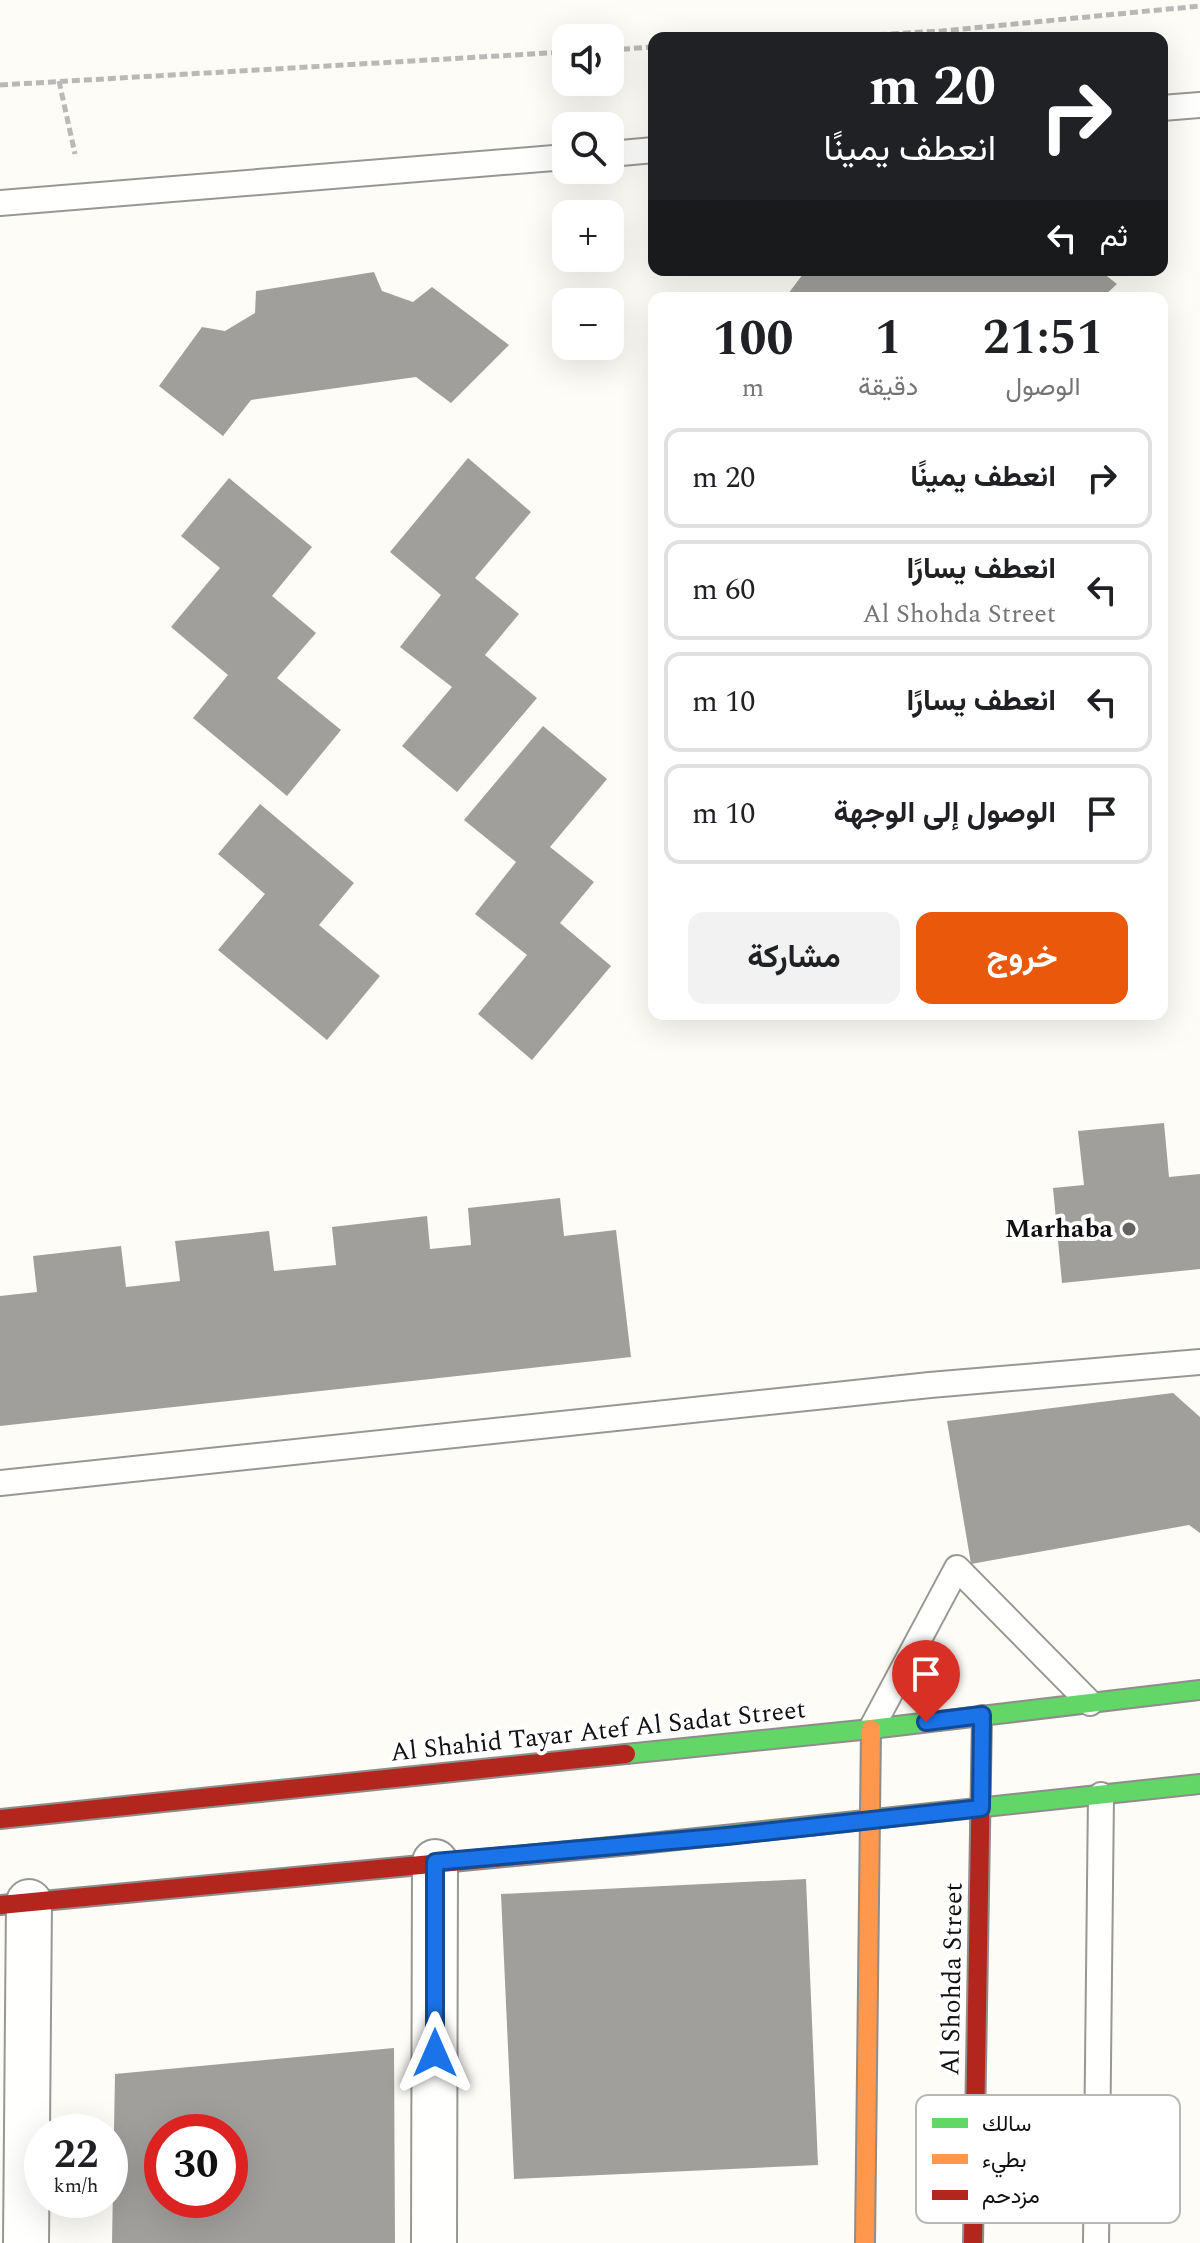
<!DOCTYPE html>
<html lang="ar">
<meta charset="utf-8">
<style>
body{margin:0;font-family:Spectral,Vazirmatn,serif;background:#f2f2f2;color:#202124;direction:rtl;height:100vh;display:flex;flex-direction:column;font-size:30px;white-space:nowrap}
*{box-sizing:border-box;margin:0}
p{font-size:26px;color:#757577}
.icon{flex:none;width:44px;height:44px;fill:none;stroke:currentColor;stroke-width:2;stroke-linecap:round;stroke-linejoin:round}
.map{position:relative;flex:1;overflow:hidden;direction:ltr}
.sheet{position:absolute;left:648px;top:292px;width:520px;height:728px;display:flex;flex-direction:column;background:#fff;border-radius:16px;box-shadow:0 8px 32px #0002;direction:rtl}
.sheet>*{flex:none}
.hud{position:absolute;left:648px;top:32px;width:520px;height:244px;border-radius:16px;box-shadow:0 8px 32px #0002;direction:rtl;background:#202124;color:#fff;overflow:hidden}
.tools{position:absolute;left:552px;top:24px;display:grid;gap:16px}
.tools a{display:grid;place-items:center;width:72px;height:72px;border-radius:16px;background:#fff;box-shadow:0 8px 32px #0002;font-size:40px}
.speed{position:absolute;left:24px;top:2114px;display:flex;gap:16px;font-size:40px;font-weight:700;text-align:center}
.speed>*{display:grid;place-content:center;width:104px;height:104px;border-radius:50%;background:#fff;box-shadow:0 8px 32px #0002;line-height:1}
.speed small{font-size:20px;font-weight:400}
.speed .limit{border:12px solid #d22;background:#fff;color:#111}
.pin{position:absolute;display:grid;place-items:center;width:68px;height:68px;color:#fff;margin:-82px -34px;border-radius:50% 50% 50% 0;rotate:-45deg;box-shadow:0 0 8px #0007}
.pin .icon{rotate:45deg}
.me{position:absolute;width:88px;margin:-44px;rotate:0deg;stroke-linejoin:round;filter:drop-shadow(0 0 6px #0008)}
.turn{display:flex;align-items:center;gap:28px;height:168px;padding:0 40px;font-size:36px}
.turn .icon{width:104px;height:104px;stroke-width:2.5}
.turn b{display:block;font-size:56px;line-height:68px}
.then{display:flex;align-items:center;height:76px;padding:0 40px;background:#0003;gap:16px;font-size:30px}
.eta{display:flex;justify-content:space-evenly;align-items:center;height:136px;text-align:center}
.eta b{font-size:48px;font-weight:700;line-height:56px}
.cta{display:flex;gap:16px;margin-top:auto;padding:16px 40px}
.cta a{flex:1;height:92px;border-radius:16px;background:#ea580c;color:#fff;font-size:32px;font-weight:700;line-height:92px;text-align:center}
.cta a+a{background:#f2f2f2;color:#202124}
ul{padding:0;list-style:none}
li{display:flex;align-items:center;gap:24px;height:100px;margin:0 16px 12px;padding:0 24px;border:4px solid #e0e0e0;border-radius:16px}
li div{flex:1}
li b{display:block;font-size:30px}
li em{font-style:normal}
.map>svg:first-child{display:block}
.building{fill:#a19f9c;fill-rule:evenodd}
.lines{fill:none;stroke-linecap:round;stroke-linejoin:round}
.lane-casing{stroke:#979795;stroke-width:28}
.street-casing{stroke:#979795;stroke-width:48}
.fast-casing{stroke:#8e8d8b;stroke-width:22}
.slow-casing{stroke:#8e8d8b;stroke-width:22}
.jam-casing{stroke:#8e8d8b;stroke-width:22}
.path{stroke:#b9b9b8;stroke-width:5;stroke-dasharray:8 4;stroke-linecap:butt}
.lane{stroke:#fffffe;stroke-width:24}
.street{stroke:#fffffe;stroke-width:44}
.fast{stroke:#63d668;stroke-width:18}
.slow{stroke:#ff974d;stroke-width:18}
.jam{stroke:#b3261e;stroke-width:18}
.route-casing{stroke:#114b97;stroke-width:20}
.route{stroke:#1a73e8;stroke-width:14}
.poi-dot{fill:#646362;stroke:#fff;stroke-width:3}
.labels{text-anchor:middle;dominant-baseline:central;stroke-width:8;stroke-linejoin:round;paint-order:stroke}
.poi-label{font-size:26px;font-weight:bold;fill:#111;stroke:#fff;text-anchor:end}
.street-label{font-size:26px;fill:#111;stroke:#fff}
.key{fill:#fff;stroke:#b8b8b8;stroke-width:2}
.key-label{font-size:22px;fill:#111}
</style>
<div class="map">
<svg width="1200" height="2243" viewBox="0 0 1200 2243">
<rect width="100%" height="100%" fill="#fdfcf7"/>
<!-- building -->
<path class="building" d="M 806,270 L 1099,270 L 1117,284 L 1102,298 L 785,298 Z
M 374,272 L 382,291 L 413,302 L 432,287 L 509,345 L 451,403 L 416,377 L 251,400 L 223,436 L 159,386 L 202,327 L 225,331 L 255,313 L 256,291 Z
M 468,458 L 531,512 L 475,578 L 519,614 L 485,655 L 537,698 L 457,792 L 402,746 L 452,687 L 400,647 L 441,595 L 390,552 Z
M 229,478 L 312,547 L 272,596 L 316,633 L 277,678 L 341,730 L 287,796 L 193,718 L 228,675 L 171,627 L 220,568 L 181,536 Z
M 543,726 L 607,779 L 550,847 L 594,882 L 560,923 L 611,966 L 532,1060 L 478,1014 L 527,955 L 475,914 L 516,862 L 464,820 Z
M 260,804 L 354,883 L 319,925 L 380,976 L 327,1040 L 218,950 L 265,894 L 218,854 Z
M 1164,1123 L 1169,1177 L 1200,1174 L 1200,1269 L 1062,1283 L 1053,1188 L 1084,1185 L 1078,1131 Z
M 560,1198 L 564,1236 L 616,1230 L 631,1357 L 0,1426 L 0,1296 L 37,1292 L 33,1256 L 121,1246 L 126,1287 L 180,1281 L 175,1241 L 269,1231 L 274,1271 L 336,1265 L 332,1227 L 427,1216 L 430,1249 L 471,1245 L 468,1208 Z
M 1173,1393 L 1200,1417 L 1200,1533 L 1189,1525 L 971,1564 L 947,1421 Z
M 806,1879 L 818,2165 L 514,2179 L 501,1894 Z
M 394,2048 L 395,2243 L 112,2243 L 115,2074 ZM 162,2132 L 230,2132 L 230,2200 L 162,2200 Z"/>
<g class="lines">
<defs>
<path id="lane" d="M 1162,108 L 1200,105
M 610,154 L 654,150
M 0,203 L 566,157
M 0,1483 L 930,1385 L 1200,1362
M 871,1729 L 957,1568 L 1090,1703
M 1096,2243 L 1101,1795"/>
<path id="street" d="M 26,2243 L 29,1902
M 434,2243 L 435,1862"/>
<path id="fast" d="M 626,1754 L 871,1729 L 1200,1690
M 631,1845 L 1200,1784"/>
<path id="slow" d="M 865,2243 L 871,1729"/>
<path id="jam" d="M 0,1819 L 626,1754
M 0,1905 L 631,1845
M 973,2243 L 982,1715"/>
</defs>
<!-- lane casing -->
<use href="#lane" class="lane-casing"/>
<!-- street casing -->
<use href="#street" class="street-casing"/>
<!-- fast casing -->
<use href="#fast" class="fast-casing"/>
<!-- slow casing -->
<use href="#slow" class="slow-casing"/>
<!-- jam casing -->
<use href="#jam" class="jam-casing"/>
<!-- path -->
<path class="path" d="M 819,38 L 942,31 L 1200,6
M 610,50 L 654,47
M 59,81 L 75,154
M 0,85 L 566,52"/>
<!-- lane -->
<use href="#lane" class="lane"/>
<!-- street -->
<use href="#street" class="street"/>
<!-- fast -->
<use href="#fast" class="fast"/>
<!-- slow -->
<use href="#slow" class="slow"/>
<!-- jam -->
<use href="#jam" class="jam"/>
</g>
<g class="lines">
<defs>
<path id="route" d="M 435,2053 L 435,1862 L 727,1836 L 981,1808 L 982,1715 L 926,1722"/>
</defs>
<!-- route casing -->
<use href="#route" class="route-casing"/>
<!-- route -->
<use href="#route" class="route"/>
</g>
<!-- markers -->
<circle class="poi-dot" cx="1129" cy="1229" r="8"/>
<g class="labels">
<!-- poi labels -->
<g class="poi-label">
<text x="1113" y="1229">Marhaba</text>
</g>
<!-- street labels -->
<g class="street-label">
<text transform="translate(598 1731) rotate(-6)">Al Shahid Tayar Atef Al Sadat Street</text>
<text transform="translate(952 1979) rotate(-89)">Al Shohda Street</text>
</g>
</g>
<!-- legend -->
<rect x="916" y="2095" width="264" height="128" rx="12" class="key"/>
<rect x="932" y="2118" width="36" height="10" fill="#63d668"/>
<rect x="932" y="2154" width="36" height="10" fill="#ff974d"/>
<rect x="932" y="2190" width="36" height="10" fill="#b3261e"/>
<g class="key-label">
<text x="982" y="2131">سالك</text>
<text x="982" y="2167">بطيء</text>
<text x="982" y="2203">مزدحم</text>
</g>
</svg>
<div class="tools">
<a><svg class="icon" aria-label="sound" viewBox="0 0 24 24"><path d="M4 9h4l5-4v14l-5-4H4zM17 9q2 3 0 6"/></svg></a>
<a><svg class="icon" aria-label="search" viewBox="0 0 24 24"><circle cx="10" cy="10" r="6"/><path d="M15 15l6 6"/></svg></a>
<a>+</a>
<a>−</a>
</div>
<div class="speed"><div>22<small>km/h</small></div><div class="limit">30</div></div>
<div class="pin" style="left:926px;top:1722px;background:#d93025"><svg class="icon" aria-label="arrive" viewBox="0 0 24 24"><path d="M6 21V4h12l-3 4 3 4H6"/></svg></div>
<svg class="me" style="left:435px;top:2053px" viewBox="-20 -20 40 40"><path d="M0-17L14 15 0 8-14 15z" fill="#1a73e8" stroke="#fff" stroke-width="4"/></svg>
<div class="hud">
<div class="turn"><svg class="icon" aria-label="right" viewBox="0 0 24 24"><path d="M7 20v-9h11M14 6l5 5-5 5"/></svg><div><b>20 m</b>انعطف يمينًا</div></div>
<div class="then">ثم<svg class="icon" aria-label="left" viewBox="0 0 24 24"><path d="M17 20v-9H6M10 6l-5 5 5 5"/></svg></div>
</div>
<section class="sheet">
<div class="eta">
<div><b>21:51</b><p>الوصول</p></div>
<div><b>1</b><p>دقيقة</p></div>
<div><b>100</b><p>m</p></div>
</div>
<ul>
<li><svg class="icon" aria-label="right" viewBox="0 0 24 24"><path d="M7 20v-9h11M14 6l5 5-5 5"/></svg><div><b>انعطف يمينًا</b></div><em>20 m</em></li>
<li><svg class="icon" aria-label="left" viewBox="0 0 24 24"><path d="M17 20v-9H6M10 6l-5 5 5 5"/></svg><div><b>انعطف يسارًا</b><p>Al Shohda Street</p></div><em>60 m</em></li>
<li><svg class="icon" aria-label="left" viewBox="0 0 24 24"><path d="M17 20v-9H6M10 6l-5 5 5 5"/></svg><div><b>انعطف يسارًا</b></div><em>10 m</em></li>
<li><svg class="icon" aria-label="arrive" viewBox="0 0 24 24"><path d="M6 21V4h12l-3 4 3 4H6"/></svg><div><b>الوصول إلى الوجهة</b></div><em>10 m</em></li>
</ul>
<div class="cta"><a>خروج</a><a>مشاركة</a></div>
</section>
</div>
